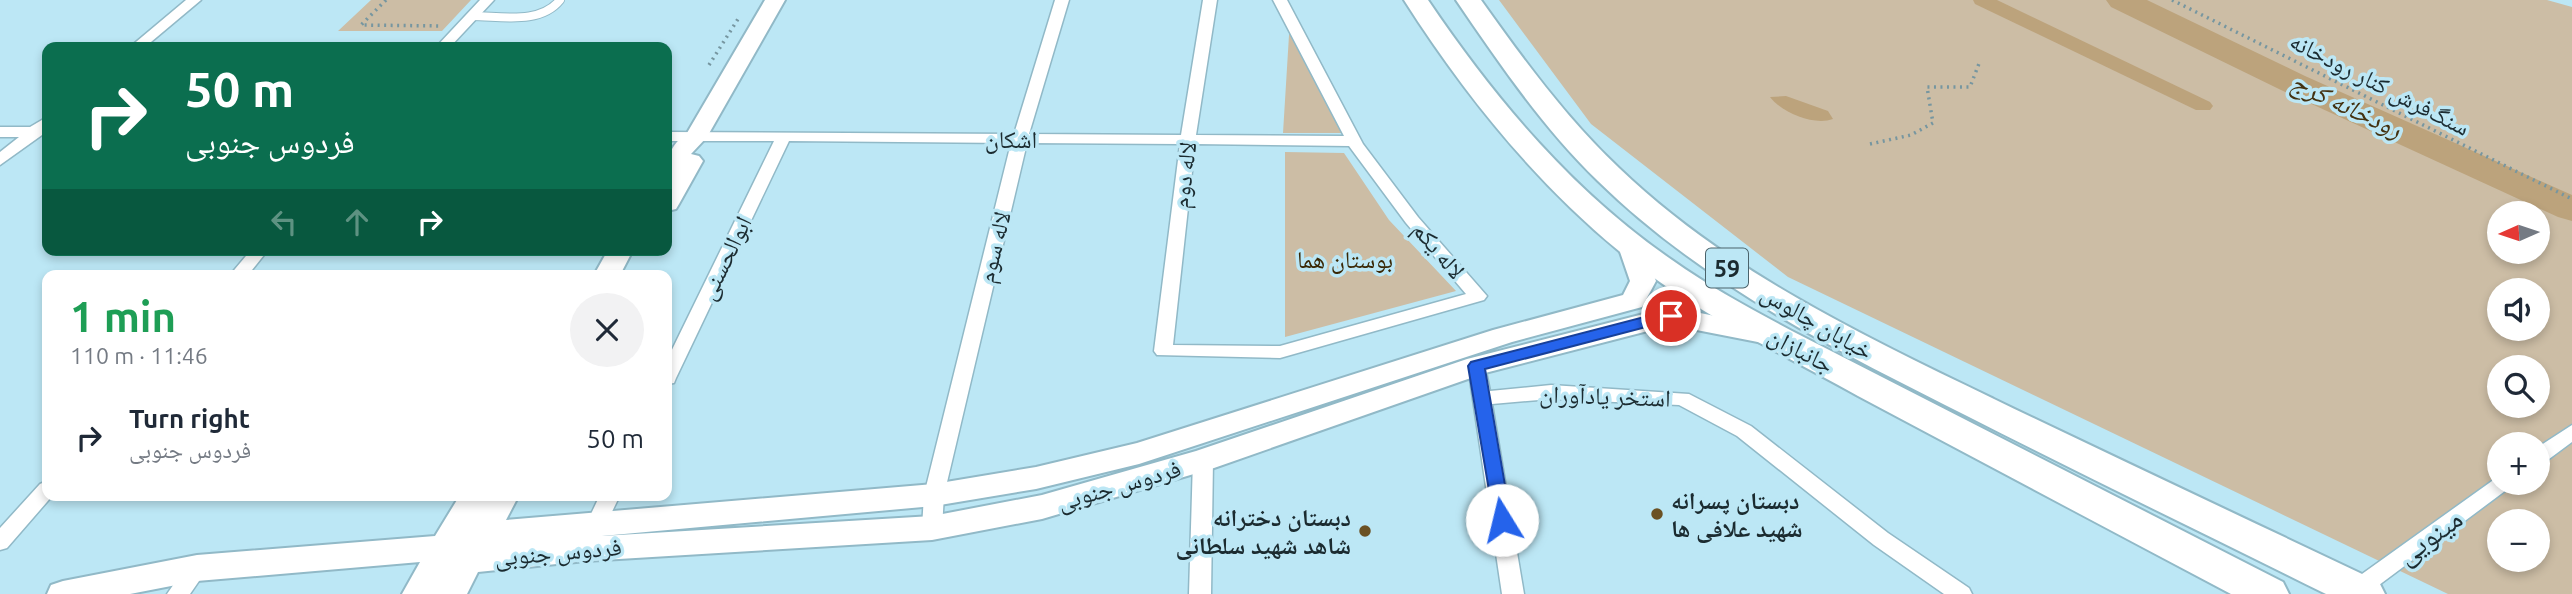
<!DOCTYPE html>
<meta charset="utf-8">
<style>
body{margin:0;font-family:Ubuntu,"Noto Naskh Arabic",sans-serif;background:#f2f2f3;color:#1f2937;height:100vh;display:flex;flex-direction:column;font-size:26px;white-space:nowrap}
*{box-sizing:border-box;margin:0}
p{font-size:23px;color:#747a83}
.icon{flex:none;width:38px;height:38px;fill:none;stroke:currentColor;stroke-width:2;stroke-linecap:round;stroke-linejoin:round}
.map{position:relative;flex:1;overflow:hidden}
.side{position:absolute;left:42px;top:270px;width:630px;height:231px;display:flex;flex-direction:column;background:#fff;border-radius:14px;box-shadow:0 4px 10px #0003}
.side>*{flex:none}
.banner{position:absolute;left:42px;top:42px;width:630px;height:214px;border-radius:14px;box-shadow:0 4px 10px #0003;background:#0b6e4f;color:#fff;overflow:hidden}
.needle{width:46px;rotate:267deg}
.tools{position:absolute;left:2487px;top:201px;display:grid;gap:14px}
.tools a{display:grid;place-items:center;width:63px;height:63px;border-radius:50%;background:#fff;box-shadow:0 4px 10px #0003;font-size:35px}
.pin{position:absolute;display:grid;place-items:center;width:60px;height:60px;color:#fff;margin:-30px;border:4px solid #fff;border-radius:50%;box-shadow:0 2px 7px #0007}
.me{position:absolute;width:77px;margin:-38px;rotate:351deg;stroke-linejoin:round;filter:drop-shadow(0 0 5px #0008)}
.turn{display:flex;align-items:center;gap:24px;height:147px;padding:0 28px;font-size:32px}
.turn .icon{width:91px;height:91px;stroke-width:2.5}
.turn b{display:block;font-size:49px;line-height:60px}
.lanes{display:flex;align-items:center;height:66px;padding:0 28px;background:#0003;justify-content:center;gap:35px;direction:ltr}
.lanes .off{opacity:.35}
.round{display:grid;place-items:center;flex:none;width:74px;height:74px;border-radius:37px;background:#f2f2f3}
.summary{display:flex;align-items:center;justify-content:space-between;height:119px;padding:0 28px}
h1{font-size:42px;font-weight:600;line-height:52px;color:#1e9e55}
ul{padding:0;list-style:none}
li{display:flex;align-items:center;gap:21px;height:98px;padding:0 28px}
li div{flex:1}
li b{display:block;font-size:26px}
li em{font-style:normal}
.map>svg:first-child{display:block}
.green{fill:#ccbda5;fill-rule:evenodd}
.water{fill:#bca37c}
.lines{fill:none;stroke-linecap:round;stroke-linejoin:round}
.canal{fill:#bca37c;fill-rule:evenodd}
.river{fill:#bca37c;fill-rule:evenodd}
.lane-casing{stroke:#91b9c7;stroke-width:10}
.street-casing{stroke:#91b9c7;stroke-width:3}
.secondary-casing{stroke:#91b9c7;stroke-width:4}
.highway-casing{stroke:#91b9c7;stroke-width:4}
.path{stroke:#7696a0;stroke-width:3.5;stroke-dasharray:2 4.5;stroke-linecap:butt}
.lane{stroke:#fff;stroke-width:8}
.street{fill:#fff;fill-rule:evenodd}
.secondary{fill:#fff;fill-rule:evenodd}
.highway{fill:#fff;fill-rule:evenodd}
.route{fill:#2563eb;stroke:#184099;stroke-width:2}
.poi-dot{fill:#6b5123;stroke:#bce7f5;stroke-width:2.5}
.labels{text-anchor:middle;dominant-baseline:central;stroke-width:7;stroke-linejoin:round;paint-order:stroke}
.shield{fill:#bce7f5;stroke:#4b636b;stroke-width:2}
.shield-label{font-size:23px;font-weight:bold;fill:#1b2b30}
.street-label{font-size:24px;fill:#1b2b30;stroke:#bce7f5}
.park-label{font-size:24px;fill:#392705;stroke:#bce7f5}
.poi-label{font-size:24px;font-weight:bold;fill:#1b2b30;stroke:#bce7f5;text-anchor:start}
.water-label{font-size:26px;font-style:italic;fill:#433110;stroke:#bce7f5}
.near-street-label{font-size:28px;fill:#1b2b30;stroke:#bce7f5}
</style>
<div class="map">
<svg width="2572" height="594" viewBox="0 0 2572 594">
<rect width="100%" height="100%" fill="#bce7f5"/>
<!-- green -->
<path class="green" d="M 371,0 L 471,0 L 442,31 L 338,31 Z
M 1499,0 L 2547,0 L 2572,7 L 2572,594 L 2448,594 L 1788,277 L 1591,124 ZM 2499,214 L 2538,214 L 2538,252 L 2499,252 ZM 2499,290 L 2538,290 L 2538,329 L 2499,329 ZM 2499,368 L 2538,368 L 2538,406 L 2499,406 ZM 2499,444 L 2538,444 L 2538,483 L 2499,483 ZM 2499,522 L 2538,522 L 2538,560 L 2499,560 Z
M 1290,19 L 1345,133 L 1283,133 Z
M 1285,152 L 1344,153 L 1389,220 L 1456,291 L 1285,337 Z"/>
<!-- water -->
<path class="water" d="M 1786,96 L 1828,111 L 1833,119 C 1814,126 1782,113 1770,97 Z"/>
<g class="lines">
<!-- canal -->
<path class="canal" d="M 1973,0 L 1997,0 L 2210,102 L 2213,106 L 2210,110 L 2196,110 L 1975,4 Z"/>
<!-- river -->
<path class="river" d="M 2106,0 L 2147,0 L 2305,76 L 2572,195 L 2572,221 L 2558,217 L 2281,90 L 2111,7 Z"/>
<defs>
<path id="lane" d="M 472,16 C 501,16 540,25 560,0"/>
<path id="street" d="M 186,0 L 201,0 L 145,47 L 130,47 Z
M 480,0 L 494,0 L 450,47 L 436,47 Z
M 1055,0 L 1069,0 L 1029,134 L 1181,135 L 1203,0 L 1217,0 L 1196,135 L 1344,136 L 1273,0 L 1287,0 L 1363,144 L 1418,217 L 1487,296 L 1484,300 L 1280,358 L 1157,355 L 1154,351 L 1180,144 L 1027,143 L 944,495 L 942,528 L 939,534 L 932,536 L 925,534 L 922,528 L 924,495 L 1011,143 L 789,141 L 676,378 L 674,383 L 667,384 L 667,360 L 774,141 L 667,141 L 667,132 L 1014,134 ZM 1195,144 L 1349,146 L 1406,223 L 1466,294 L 1280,346 L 1173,345 Z
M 47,117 L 47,128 L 42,135 L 0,165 L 0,152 L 19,137 L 0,137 L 0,127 L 30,127 Z
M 251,250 L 268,250 L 248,275 L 230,275 Z
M 1477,360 L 1484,362 L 1490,391 L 1551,385 L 1689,394 L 1751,426 L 1888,533 L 1969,588 L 1972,594 L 1944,594 L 1874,545 L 1737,436 L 1679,405 L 1551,399 L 1492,404 L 1524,594 L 1502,594 L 1468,366 L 1470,362 Z
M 2572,425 L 2572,442 L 2545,462 L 2538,464 L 2538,447 Z
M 1203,453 L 1210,455 L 1213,460 L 1211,594 L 1189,594 L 1193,460 L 1196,455 Z
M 2499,476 L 2499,483 L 2512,483 L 2509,488 L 2367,594 L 2347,594 L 2345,590 L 2348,584 Z
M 47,481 L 47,495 L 53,495 L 7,548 L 0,550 L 0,528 L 40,484 Z
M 600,495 L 620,495 L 599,539 L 592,541 L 585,539 L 582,533 Z
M 197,560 L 205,562 L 208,568 L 190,594 L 167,594 L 189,562 Z"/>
<path id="secondary" d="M 765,0 L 785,0 L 707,137 L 691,154 L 699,156 L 703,161 L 679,204 L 676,209 L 667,211 C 667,180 658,154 687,133 Z
M 1631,238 L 1640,241 L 1656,281 L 1642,307 L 1512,342 L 1139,464 L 1036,489 L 934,506 L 602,536 L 932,516 L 1042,495 L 1196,451 L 1467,359 L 1671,307 L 1778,329 L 1782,335 L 1778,341 L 1768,344 L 1671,325 L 1485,373 L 1214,468 L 1042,519 L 932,540 L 586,561 L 478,572 L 467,594 L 402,594 L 420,562 L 197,581 L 130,594 L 47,594 L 51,585 L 63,581 L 197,555 L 435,536 L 460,495 L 519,495 L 506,520 L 934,484 L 1036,467 L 1137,443 L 1493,330 L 1623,295 L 1630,281 L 1618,246 L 1622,241 Z
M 608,250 L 633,250 L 620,275 L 594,275 Z"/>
<path id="highway" d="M 1404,0 L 1428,0 C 1495,99 1573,192 1672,260 C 1710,287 1751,309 1792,331 L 2283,582 L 2289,594 L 2231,594 C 2106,528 1982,462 1858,396 C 1777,351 1691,311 1619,251 C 1533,180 1464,94 1404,0 Z
M 1456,0 L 1481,0 C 1523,59 1566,118 1619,168 C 1725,270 1863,336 1994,399 C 2122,461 2251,521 2379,582 L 2385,594 L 2326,594 C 2207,535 2087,477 1969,417 C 1839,352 1703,284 1598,181 C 1543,128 1499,63 1456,0 Z"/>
</defs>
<!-- lane casing -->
<use href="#lane" class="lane-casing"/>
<!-- street casing -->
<use href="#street" class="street-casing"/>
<!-- secondary casing -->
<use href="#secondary" class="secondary-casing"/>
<!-- highway casing -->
<use href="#highway" class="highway-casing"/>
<!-- path -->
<path class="path" d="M 386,0 L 361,25 L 442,26
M 2172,0 L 2572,199
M 709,65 L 738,19
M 1870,144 L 1911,135 L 1933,123 L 1927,87 L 1970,87 L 1980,61"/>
<!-- lane -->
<use href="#lane" class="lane"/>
<!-- street -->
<use href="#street" class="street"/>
<!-- secondary -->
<use href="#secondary" class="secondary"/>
<!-- highway -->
<use href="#highway" class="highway"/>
</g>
<!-- route -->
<path class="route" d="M 1671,310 L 1679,316 L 1677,319 L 1485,369 L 1511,520 L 1508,526 L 1502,528 L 1495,526 L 1468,366 L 1471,362 Z"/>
<!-- markers -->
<g class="poi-dot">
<circle cx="1657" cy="514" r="7"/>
<circle cx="1365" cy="531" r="7"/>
</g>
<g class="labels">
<!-- shield labels -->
<rect class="shield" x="1706" y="248.5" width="42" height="39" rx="5"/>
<g class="shield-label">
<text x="1727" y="268">59</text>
</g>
<!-- street labels -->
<g class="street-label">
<text transform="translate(2380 84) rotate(27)">سنگ‌فرش کنار رودخانه</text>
<text x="1011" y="139">اشکان</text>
<text transform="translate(1184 175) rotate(-83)">لاله دوم</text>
<text transform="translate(994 247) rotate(-76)">لاله سوم</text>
<text transform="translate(1439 250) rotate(50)">لاله یکم</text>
<text transform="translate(725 258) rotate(-64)">ابوالحسنی</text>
<text transform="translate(1817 322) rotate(30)">خیابان چالوس</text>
<text transform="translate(1801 350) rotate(28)">جانبازان</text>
<text transform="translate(1605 396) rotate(2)">استخر یادآوران</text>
<text transform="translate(1119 485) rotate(-16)">فردوس جنوبی</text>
<text transform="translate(558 552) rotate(-5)">فردوس جنوبی</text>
</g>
<!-- park labels -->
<g class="park-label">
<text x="1345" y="259">بوستان هما</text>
</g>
<!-- poi labels -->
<g class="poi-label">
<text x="1671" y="500">دبستان پسرانه<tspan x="1671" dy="28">شهید علافی ها</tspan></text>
<text x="1351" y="517" text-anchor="end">دبستان دخترانه<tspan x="1351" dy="28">شاهد شهید سلطانی</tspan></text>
</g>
<!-- water labels -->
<g class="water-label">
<text transform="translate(2347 105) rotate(25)">رودخانه کرج</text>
</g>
<!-- near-street labels -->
<g class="near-street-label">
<text transform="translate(2429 536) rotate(-36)">مینویی</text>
</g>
</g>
</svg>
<div class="tools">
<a><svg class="needle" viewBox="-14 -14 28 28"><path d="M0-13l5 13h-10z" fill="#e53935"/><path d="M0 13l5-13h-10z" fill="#747a83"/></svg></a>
<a><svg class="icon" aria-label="sound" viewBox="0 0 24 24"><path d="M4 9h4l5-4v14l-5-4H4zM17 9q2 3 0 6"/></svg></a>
<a><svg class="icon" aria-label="search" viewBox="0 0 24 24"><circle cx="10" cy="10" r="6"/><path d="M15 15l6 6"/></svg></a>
<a>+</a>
<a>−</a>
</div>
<div class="pin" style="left:1671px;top:316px;background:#d93025"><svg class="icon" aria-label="arrive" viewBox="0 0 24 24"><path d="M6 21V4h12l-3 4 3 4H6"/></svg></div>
<svg class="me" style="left:1502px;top:520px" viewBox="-20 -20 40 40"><circle r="19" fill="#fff"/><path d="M0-13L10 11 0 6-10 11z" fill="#2563eb"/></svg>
<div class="banner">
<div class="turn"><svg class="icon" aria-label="right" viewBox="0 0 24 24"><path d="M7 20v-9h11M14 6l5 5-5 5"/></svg><div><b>50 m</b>فردوس جنوبی</div></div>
<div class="lanes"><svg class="icon off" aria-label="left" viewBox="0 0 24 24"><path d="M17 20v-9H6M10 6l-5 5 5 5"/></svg><svg class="icon off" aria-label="ahead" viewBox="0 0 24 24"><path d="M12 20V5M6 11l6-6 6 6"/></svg><svg class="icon" aria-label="right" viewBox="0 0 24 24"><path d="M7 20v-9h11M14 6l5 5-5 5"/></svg></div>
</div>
<section class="side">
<div class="summary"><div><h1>1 min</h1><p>110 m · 11:46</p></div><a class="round"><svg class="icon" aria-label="close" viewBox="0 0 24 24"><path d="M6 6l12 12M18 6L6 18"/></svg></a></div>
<ul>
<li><svg class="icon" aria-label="right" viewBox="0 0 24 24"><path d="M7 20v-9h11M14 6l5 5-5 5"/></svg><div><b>Turn right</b><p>فردوس جنوبی</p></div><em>50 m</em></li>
</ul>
</section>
</div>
